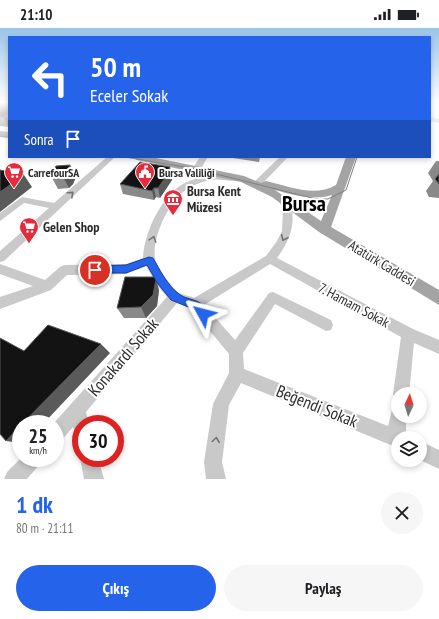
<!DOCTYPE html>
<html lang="tr">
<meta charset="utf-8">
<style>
body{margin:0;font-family:"PT Sans Narrow",sans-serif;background:#f6f6f6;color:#202124;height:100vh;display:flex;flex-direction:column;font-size:15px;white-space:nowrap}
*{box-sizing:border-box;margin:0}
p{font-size:13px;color:#757577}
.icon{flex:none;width:22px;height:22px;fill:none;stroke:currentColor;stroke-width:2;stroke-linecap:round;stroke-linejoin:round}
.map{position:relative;height:451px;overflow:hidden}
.sheet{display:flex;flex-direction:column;background:#fff;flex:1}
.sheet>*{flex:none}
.banner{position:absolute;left:8px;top:8px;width:423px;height:122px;border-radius:0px;box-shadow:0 2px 6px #0003;background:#2563eb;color:#fff;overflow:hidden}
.needle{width:26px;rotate:4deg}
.fabs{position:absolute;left:391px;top:359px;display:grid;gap:8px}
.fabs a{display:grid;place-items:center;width:36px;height:36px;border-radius:50%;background:#fff;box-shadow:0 2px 6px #0003;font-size:20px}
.speed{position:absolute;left:12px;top:387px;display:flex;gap:8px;font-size:20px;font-weight:700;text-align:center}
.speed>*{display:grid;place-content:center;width:52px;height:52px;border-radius:50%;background:#fff;box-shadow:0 2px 6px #0003;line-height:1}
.speed small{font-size:10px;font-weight:400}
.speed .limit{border:6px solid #d22;background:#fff;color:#111}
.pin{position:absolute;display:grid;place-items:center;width:34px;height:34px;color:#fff;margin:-17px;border:2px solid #fff;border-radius:50%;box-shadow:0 1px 4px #0007}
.me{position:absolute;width:44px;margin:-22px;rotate:308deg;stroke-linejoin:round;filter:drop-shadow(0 0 3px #0008)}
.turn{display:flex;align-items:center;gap:14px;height:84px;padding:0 16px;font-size:18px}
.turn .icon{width:52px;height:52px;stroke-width:2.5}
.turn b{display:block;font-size:28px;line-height:34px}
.then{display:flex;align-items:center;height:38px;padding:0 16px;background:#0003;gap:8px;font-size:15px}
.round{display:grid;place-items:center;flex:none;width:42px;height:42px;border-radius:21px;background:#f6f6f6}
.summary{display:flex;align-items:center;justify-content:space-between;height:68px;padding:0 16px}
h1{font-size:24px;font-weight:700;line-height:30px;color:#2563eb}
.action{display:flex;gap:8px;margin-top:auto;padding:8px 16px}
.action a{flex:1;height:46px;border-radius:24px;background:#2563eb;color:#fff;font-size:16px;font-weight:700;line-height:46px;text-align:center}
.action a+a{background:#f6f6f6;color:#202124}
.status{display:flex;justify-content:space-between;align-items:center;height:28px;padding:0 20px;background:#fff;direction:ltr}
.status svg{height:11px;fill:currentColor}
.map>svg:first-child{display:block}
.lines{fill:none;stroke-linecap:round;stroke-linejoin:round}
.minor{fill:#c9c9c9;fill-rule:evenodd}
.major{fill:#a4a4a4;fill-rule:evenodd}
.tram{stroke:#818181;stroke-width:1}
.wall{fill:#898989}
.shaded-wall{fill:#5a5a5a}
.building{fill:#131313;stroke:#5a5a5a}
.oneway{stroke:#737373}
.route{fill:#2563eb;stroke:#184099}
.labels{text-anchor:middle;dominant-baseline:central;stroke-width:4;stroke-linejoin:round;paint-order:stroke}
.far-poi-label{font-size:12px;font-weight:bold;fill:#2c2c2c;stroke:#fff;text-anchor:start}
.poi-label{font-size:14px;font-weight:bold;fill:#2c2c2c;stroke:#fff;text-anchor:start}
.street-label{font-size:14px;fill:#2c2c2c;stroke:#fff}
.near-street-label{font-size:17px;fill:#2c2c2c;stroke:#fff}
.town-label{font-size:22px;font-weight:bold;fill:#000;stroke:#fff}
</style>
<div class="status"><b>21:10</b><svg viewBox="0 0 49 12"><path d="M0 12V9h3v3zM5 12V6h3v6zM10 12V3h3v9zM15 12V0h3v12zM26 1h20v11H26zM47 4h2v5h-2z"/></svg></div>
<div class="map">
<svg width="439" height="451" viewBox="0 0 439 451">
<rect width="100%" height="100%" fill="#fff"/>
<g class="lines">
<!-- minor -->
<path class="minor" d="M 430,89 L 439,91 L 439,95 L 430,93 Z
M 107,129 L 115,129 L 4,233 L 0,234 L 0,223 L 49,180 L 24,175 L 0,193 L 0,185 L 22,169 L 54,175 Z
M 200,129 L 208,129 L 200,142 L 194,142 L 193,140 Z
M 280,129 L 288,129 L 262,156 L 256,156 L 256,152 Z
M 213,147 L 235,148 L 239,150 C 233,156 221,150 213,152 C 202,153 190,158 182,165 C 167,178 152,210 155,231 C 156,238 173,261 179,265 C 183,267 190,268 194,270 L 266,228 L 277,213 L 282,203 L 283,182 L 279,172 L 284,169 L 287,170 C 299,191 290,212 277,230 L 413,301 L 439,312 L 439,326 L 414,315 L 409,366 L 398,366 L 398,373 L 395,372 L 393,366 L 401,309 L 270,236 L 204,277 L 235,312 L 269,265 L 273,264 L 331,292 L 333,297 L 331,302 L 326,303 L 275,276 L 243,325 L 244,341 L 388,398 L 392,382 L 398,380 L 398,388 L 406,388 L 406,410 L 398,410 L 398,420 L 241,355 L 229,377 L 222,434 L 226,451 L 206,451 L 204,434 L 213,376 L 229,345 L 229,326 L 191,280 L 177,275 L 86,384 L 89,396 L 81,396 L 81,407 L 75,404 L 73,399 L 61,413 L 55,416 L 55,396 L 53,396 L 167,269 L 157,257 L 146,238 L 126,246 L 67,247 L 51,262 L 0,281 L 0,269 L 33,258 L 0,246 L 0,236 L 45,252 L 60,239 L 64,237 L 126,236 L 143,230 C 144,204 163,163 189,153 C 196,150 205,148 213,147 Z
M 420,413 L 439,422 L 439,441 L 420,432 Z
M 81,427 L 81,430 L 98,430 L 104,451 L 84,451 L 80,430 Z
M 21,430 L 43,430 L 40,436 L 27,451 L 4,451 L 7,444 Z"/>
<!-- major -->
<path class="major" d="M 0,103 L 9,104 L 9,110 L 0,109 Z
M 132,129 L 151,129 L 244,148 L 261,155 L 266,153 C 289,158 314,170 336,157 L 346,129 L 356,129 L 331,199 L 439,262 L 439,277 L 319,204 L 272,169 L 241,154 L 137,132 ZM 275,162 C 294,167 312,173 332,167 L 321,193 Z"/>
<!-- tram -->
<path class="tram" d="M 0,108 L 9,109
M 125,129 L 196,141 L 316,171 L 328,171 L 346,162 L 357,129"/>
</g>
<!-- wall -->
<path class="wall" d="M 0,74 L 9,74 L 9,99 L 0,98 Z
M 226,129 L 260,129 L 259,134 Z
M 436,133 L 439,133 L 439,170 L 429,169 L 426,163 L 433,153 L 428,145 Z
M 56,138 L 76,149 L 73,156 L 69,160 L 58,161 L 51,148 Z
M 170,139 L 172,152 L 160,170 L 156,169 L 154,172 L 123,166 L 120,156 Z
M 159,262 L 157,278 L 146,290 L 124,290 L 117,280 Z"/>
<!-- shaded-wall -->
<path class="shaded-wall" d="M 9,86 L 9,99 L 3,89 Z
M 70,137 L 76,149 L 73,156 L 69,160 L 62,147 Z
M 170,139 L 172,152 L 160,170 L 158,160 Z
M 24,147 L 32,159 L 0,184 L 0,164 Z
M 154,160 L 156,169 L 154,172 L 152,163 Z
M 156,251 L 159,262 L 157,278 L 146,290 L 141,279 Z
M 101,316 L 110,325 L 43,396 L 22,396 Z
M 21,397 L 21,415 L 6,413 Z"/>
<!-- building -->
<path class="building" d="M 0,74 L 9,74 L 9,86 L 3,89 L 0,89 Z
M 140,134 L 170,139 L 168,142 L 170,143 L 158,160 L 154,160 L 152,163 L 120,156 Z
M 70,137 L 67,144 L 62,147 L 51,148 L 56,138 Z
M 0,142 L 24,147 L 0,164 Z
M 439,146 L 439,156 L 435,151 Z
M 125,249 L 154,249 L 156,251 L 153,267 L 141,279 L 117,280 Z
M 48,297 L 101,316 L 22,396 L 21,396 L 21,397 L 6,413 L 0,406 L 0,310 L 24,323 Z"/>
<!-- one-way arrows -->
<defs><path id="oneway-chevron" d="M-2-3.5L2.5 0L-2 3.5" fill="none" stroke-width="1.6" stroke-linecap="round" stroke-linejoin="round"/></defs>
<g class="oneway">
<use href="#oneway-chevron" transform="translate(71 166) rotate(-42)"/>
<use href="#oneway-chevron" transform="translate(284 210) rotate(115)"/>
<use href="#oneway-chevron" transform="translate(153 211) rotate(-72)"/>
<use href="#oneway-chevron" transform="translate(216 412) rotate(-82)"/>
</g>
<!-- sky -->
<linearGradient id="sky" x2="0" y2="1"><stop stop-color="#99c4e9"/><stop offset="0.54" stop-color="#fff"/><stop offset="1" stop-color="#fff" stop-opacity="0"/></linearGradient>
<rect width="439" height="138" fill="url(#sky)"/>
<!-- route -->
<path class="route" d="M 149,229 L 153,230 C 160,242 167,257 179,266 C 190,274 201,269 209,286 L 207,289 L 203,291 L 199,289 L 191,280 L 171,272 L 158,256 L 147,237 L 126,245 L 95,245 L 90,242 L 95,238 L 126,237 Z"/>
<!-- icons -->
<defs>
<symbol id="supermarket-pin" viewBox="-11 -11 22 30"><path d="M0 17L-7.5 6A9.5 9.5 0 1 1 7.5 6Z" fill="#e62b3c" stroke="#fff"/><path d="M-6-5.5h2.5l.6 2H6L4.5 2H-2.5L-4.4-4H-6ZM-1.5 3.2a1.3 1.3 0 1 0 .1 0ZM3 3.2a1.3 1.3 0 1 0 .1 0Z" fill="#fff"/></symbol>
<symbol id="civic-pin" viewBox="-11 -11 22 30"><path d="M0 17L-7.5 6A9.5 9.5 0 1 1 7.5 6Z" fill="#e62b3c" stroke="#fff"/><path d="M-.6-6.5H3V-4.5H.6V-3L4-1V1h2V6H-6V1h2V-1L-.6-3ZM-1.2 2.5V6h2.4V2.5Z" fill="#fff"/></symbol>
<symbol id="museum-pin" viewBox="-11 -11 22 30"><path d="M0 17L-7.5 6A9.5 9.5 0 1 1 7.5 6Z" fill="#e62b3c" stroke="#fff"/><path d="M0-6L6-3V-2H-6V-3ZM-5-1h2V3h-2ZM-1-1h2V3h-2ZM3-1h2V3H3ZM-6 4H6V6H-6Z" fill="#fff"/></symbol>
</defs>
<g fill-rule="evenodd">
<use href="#supermarket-pin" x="3" y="133" width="22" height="30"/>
<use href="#civic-pin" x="134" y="133" width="22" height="30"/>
<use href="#museum-pin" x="162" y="160" width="22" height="30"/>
<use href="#supermarket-pin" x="18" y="188" width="22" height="30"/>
</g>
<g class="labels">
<!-- far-poi labels -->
<g class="far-poi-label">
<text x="28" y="144">CarrefourSA</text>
<text x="159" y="144">Bursa Valiliği</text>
</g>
<!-- poi labels -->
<g class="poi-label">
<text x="187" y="163">Bursa Kent<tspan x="187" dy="16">Müzesi</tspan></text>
<text x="43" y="199">Gelen Shop</text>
</g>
<!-- street labels -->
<g class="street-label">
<text transform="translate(382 235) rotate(31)">Atatürk Caddesi</text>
<text transform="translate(354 277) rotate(28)">7. Hamam Sokak</text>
</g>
<!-- near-street labels -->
<g class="near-street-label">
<text transform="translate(123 329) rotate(-49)">Konakardı Sokak</text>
<text transform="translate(317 378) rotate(22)">Beğendi Sokak</text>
</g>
<!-- town labels -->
<g class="town-label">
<text x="304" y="175">Bursa</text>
</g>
</g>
</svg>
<div class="fabs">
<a><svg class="needle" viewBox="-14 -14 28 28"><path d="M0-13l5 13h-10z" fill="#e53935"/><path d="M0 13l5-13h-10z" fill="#757577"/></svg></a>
<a><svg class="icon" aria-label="layers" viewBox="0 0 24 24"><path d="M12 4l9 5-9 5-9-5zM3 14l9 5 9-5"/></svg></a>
</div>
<div class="speed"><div>25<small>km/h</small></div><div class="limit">30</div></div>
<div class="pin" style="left:95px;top:242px;background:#d93025"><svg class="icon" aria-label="arrive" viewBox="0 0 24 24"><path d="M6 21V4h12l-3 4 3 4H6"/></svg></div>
<svg class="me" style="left:203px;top:286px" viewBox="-20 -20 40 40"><path d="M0-17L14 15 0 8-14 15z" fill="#2563eb" stroke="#fff" stroke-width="4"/></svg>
<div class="banner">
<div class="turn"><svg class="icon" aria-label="left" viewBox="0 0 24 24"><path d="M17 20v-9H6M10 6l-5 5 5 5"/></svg><div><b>50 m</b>Eceler Sokak</div></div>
<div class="then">Sonra<svg class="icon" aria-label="arrive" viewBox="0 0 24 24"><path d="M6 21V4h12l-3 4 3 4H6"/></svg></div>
</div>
</div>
<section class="sheet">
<div class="summary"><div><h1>1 dk</h1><p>80 m · 21:11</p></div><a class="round"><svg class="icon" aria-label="close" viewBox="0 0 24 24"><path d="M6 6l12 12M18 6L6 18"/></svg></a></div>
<div class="action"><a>Çıkış</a><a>Paylaş</a></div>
</section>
